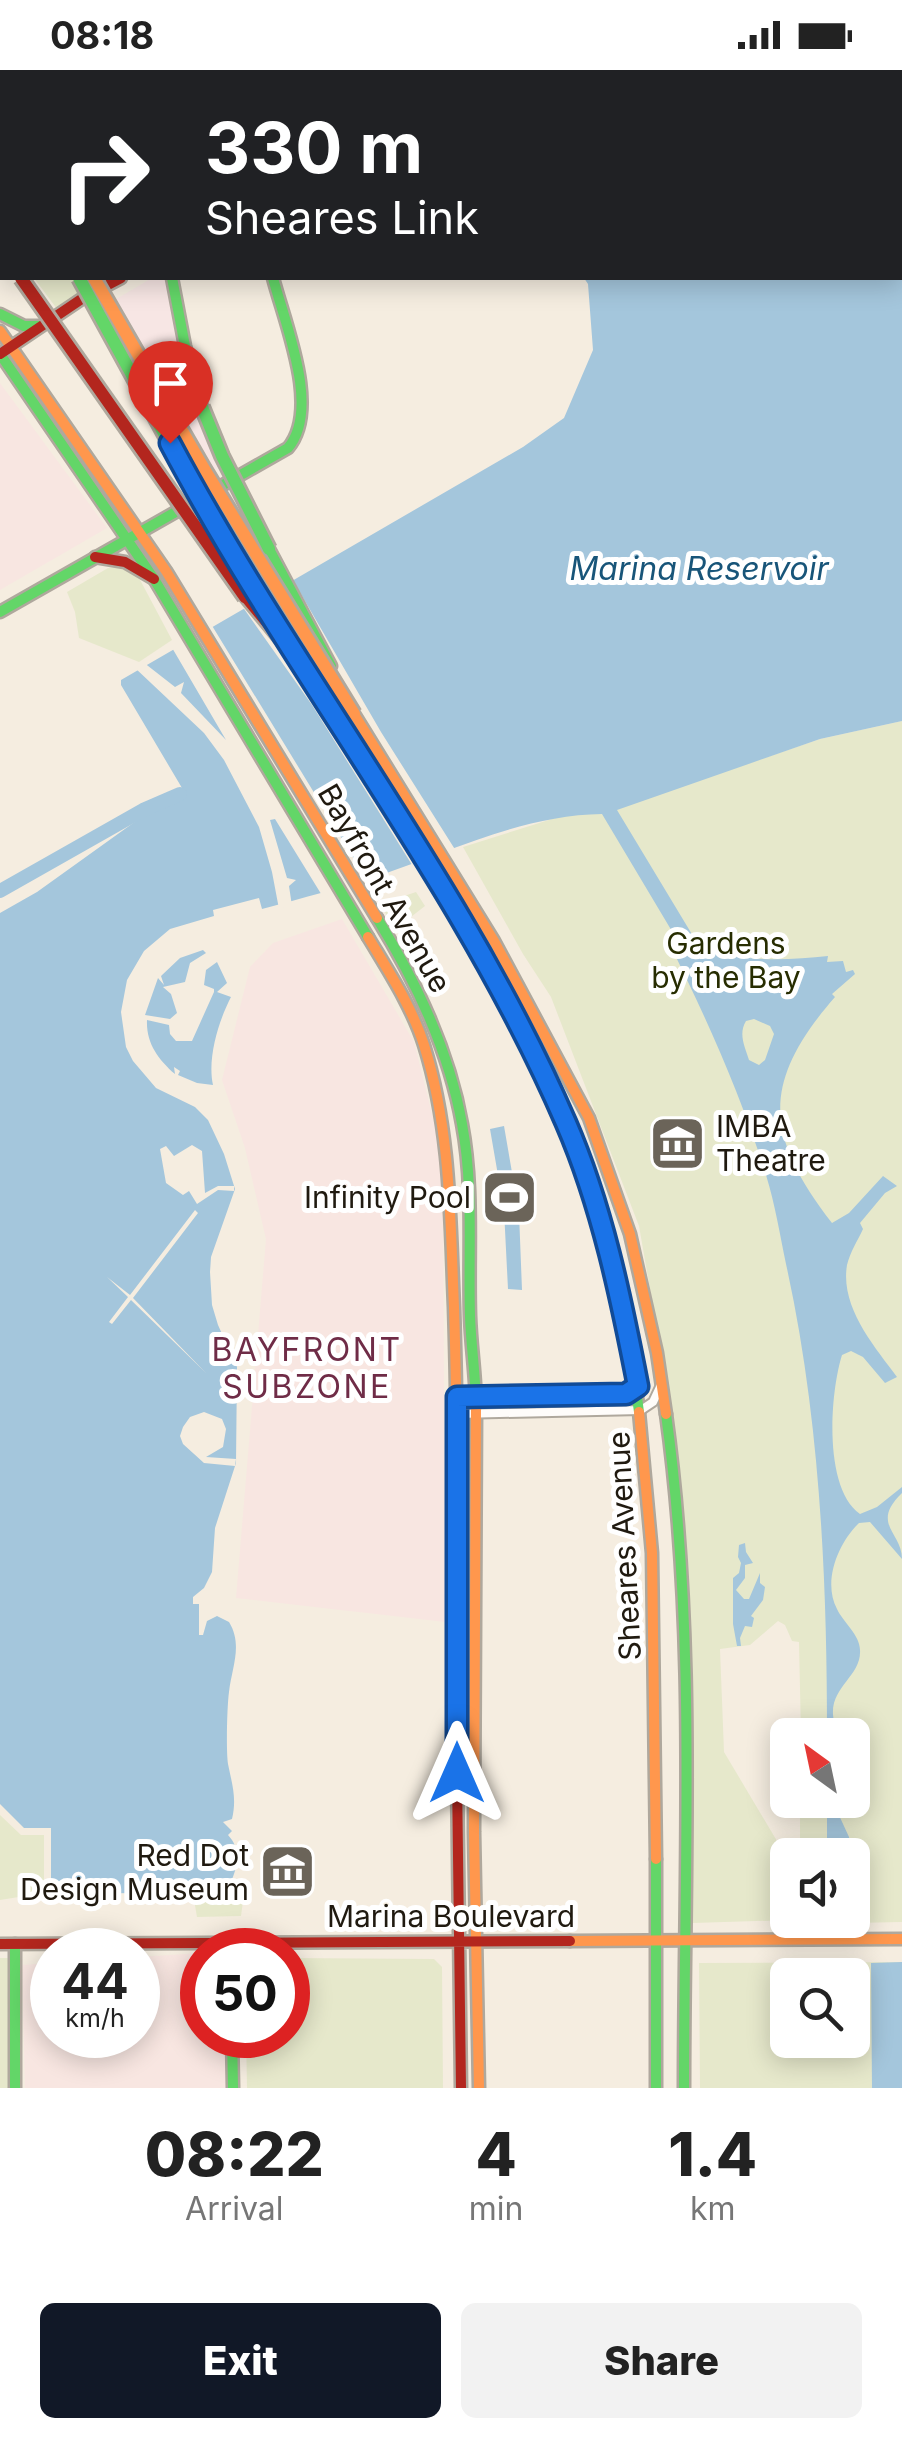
<!DOCTYPE html>
<style>
body{margin:0;font-family:Inter,sans-serif;background:#f2f2f2;color:#222;height:100vh;display:flex;flex-direction:column;font-size:38px;white-space:nowrap}
*{box-sizing:border-box;margin:0}
p{font-size:32px;color:#767676}
.icon{flex:none;width:55px;height:55px;fill:none;stroke:currentColor;stroke-width:2;stroke-linecap:round;stroke-linejoin:round}
.map{position:relative;height:2018px;overflow:hidden}
.sheet{display:flex;flex-direction:column;background:#fff;flex:1}
.sheet>*{flex:none}
.guide{position:absolute;left:0px;top:0px;width:902px;height:210px;box-shadow:0 5px 25px #0003;background:#202124;color:#fff;overflow:hidden}
.needle{width:65px;rotate:327deg}
.tools{position:absolute;left:770px;top:1648px;display:grid;gap:20px}
.tools a{display:grid;place-items:center;width:100px;height:100px;border-radius:15px;background:#fff;box-shadow:0 5px 25px #0003;font-size:50px}
.speed{position:absolute;left:30px;top:1858px;display:flex;gap:20px;font-size:50px;font-weight:700;text-align:center}
.speed>*{display:grid;place-content:center;width:130px;height:130px;border-radius:50%;background:#fff;box-shadow:0 5px 25px #0003;line-height:1}
.speed small{font-size:25px;font-weight:400}
.speed .limit{border:15px solid #d22;background:#fff;color:#111}
.pin{position:absolute;display:grid;place-items:center;width:85px;height:85px;color:#fff;margin:-102px -42px;border-radius:50% 50% 50% 0;rotate:-45deg;box-shadow:0 0 10px #0007}
.pin .icon{rotate:45deg}
.me{position:absolute;width:110px;margin:-55px;rotate:0deg;stroke-linejoin:round;filter:drop-shadow(0 0 8px #0008)}
.turn{display:flex;align-items:center;gap:35px;height:210px;padding:0 40px;font-size:45px}
.turn .icon{width:130px;height:130px;stroke-width:2.5}
.turn b{display:block;font-size:70px;line-height:85px}
.eta{display:flex;justify-content:space-evenly;align-items:center;height:170px;text-align:center}
.eta b{font-size:60px;font-weight:800;line-height:70px}
.cta{display:flex;gap:20px;margin-top:auto;padding:20px 40px}
.cta a{flex:1;height:115px;border-radius:15px;background:#111827;color:#fff;font-size:40px;font-weight:800;line-height:115px;text-align:center}
.cta a+a{background:#f2f2f2;color:#222}
.status{display:flex;justify-content:space-between;align-items:center;height:70px;padding:0 50px;background:#fff;direction:ltr}
.status svg{height:28px;fill:currentColor}
.map>svg:first-child{display:block}
.commercial{fill:#f8e6e1}
.industrial{fill:#f7e6e4}
.green{fill:#e6e8cb;fill-rule:evenodd}
.water{fill:#a4c6dc;fill-rule:evenodd}
.pier{fill:#f5ede0}
.lines{fill:none;stroke-linecap:round;stroke-linejoin:round}
.river{stroke:#a4c6dc;stroke-width:14}
.street-casing{stroke:#afa89d;stroke-width:12}
.fast-casing{stroke:#afa89d;stroke-width:15}
.slow-casing{stroke:#afa89d;stroke-width:15}
.jam-casing{stroke:#afa89d;stroke-width:15}
.street{stroke:#fefcfa;stroke-width:8}
.fast{stroke:#63d668;stroke-width:10}
.slow{stroke:#ff974d;stroke-width:10}
.jam{stroke:#b3261e;stroke-width:10}
.fast-bridge-casing{stroke:#afa89d;stroke-width:18;stroke-linecap:butt}
.slow-bridge-casing{stroke:#afa89d;stroke-width:18;stroke-linecap:butt}
.jam-bridge-casing{stroke:#afa89d;stroke-width:18;stroke-linecap:butt}
.fast-bridge{stroke:#63d668;stroke-width:12}
.slow-bridge{stroke:#ff974d;stroke-width:12}
.jam-bridge{stroke:#b3261e;stroke-width:12}
.route-casing{stroke:#114b97;stroke-width:25}
.route{stroke:#1a73e8;stroke-width:18}
.labels{text-anchor:middle;dominant-baseline:central;stroke-width:10;stroke-linejoin:round;paint-order:stroke}
.street-label{font-size:30px;fill:#201a10;stroke:#fff}
.park-label{font-size:30px;fill:#272d01;stroke:#fff}
.poi-label{font-size:30px;fill:#201a10;stroke:#fff;text-anchor:end}
.water-label{font-size:32px;font-style:italic;fill:#185579;stroke:#fff}
.neighbourhood-label{font-size:32px;letter-spacing:2.5px;fill:#6f2c47;stroke:#fff}
</style>
<div class="status"><b>08:18</b><svg viewBox="0 0 49 12"><path d="M0 12V9h3v3zM5 12V6h3v6zM10 12V3h3v9zM15 12V0h3v12zM26 1h20v11H26zM47 4h2v5h-2z"/></svg></div>
<div class="map">
<svg width="902" height="2018" viewBox="0 0 902 2018">
<rect width="100%" height="100%" fill="#f5ede0"/>
<!-- commercial -->
<path class="commercial" d="M 0,313 L 107,458 L 0,520 Z
M 342,849 L 414,972 L 443,1088 L 445,1552 L 236,1528 L 266,1169 L 245,1078 L 222,1010 L 250,897 L 273,873 Z
M 202,1883 L 202,1965 L 226,1965 L 227,2018 L 25,2018 L 22,1895 L 52,1893 L 52,1965 L 138,1965 L 138,1887 Z"/>
<!-- industrial -->
<path class="industrial" d="M 152,208 L 176,208 L 189,276 L 229,392 L 200,408 L 101,238 Z"/>
<!-- green -->
<path class="green" d="M 34,208 L 119,208 L 60,243 Z
M 121,496 L 138,506 L 172,570 L 139,592 L 79,568 L 75,542 L 67,522 L 108,498 Z
M 902,651 L 902,1852 L 800,1854 L 800,1850 L 852,1850 L 852,1785 L 800,1785 L 800,1730 L 852,1730 L 852,1665 L 801,1665 L 799,1572 L 792,1571 L 785,1555 L 778,1551 L 750,1575 L 720,1579 L 724,1682 L 777,1771 L 787,1821 L 788,1850 L 792,1850 L 693,1853 L 685,1541 L 673,1350 L 639,1156 L 551,927 L 523,884 L 463,777 L 568,744 L 602,743 L 820,669 Z
M 416,822 L 425,836 L 407,850 L 435,895 L 422,903 L 380,834 Z
M 465,1355 L 467,1355 L 467,1532 L 464,1532 Z
M 0,1745 L 21,1765 L 44,1765 L 44,1823 L 0,1830 Z
M 193,1824 L 244,1824 L 241,1846 L 197,1847 Z
M 0,1888 L 10,1888 L 12,2018 L 0,2018 Z
M 288,1888 L 434,1889 L 442,1897 L 443,2018 L 247,2018 L 246,1965 L 288,1965 Z
M 902,1892 L 902,2018 L 700,2018 L 699,1893 ZM 788,1905 L 852,1905 L 852,1970 L 788,1970 Z"/>
<!-- water -->
<path class="water" d="M 424,0 L 902,0 L 902,651 L 820,669 L 617,740 L 693,866 C 730,896 784,890 828,886 L 827,892 L 843,891 L 846,902 L 853,900 L 855,904 L 832,924 L 835,927 C 760,1013 765,1066 832,1153 L 849,1143 L 883,1106 L 897,1116 L 885,1123 L 860,1153 L 863,1159 C 858,1170 850,1182 847,1195 C 840,1237 874,1276 897,1307 L 885,1313 L 863,1287 L 851,1281 L 842,1285 C 830,1323 823,1418 860,1444 L 877,1437 L 902,1417 L 902,1423 C 870,1454 902,1462 902,1489 L 870,1452 L 859,1453 C 839,1472 822,1511 837,1539 C 843,1552 860,1565 860,1580 C 862,1611 817,1620 839,1665 L 827,1665 C 827,1508 820,1348 786,1194 C 780,1165 775,1134 766,1105 C 741,1025 706,947 669,873 L 676,868 L 602,744 C 525,745 453,780 381,805 C 342,818 302,828 262,839 L 259,828 L 213,840 L 214,846 L 170,859 L 144,881 L 127,910 L 121,942 L 126,977 L 133,991 L 156,1018 L 195,1037 L 208,1050 L 224,1084 L 235,1119 L 211,1187 L 210,1202 L 212,1235 L 218,1255 L 237,1297 L 236,1393 L 215,1458 L 212,1502 L 204,1518 L 193,1527 L 193,1534 L 199,1534 L 199,1565 L 203,1565 L 207,1551 L 217,1546 L 229,1552 C 243,1575 232,1597 229,1622 C 227,1636 226,1681 228,1694 C 232,1714 237,1728 232,1749 L 223,1752 L 232,1761 L 228,1765 C 244,1782 236,1803 226,1822 L 51,1824 L 51,1758 L 24,1758 L 0,1734 L 0,843 L 37,822 L 182,718 L 121,615 L 121,610 L 523,377 L 564,348 L 593,280 L 588,214 L 584,208 L 900,208 L 900,2 ZM 754,949 L 770,956 L 774,964 L 765,990 L 759,995 L 749,990 C 745,977 738,964 746,951 Z
M 203,880 L 206,883 L 190,893 L 185,912 L 163,917 L 171,924 L 177,943 L 170,949 L 145,945 L 158,908 L 164,915 L 161,906 L 180,888 Z
M 217,892 L 227,913 L 217,922 L 231,927 C 219,950 207,988 213,1015 L 197,1013 L 178,1005 L 180,1001 L 174,997 L 175,1004 C 158,989 146,973 147,950 L 169,955 L 170,964 L 176,971 L 192,971 L 214,922 L 214,919 L 204,915 L 206,900 Z
M 504,1056 L 519,1143 L 522,1220 L 508,1219 L 504,1140 L 490,1059 Z
M 745,1473 L 746,1482 L 753,1493 L 745,1495 L 745,1508 L 736,1520 L 744,1529 L 749,1529 L 760,1503 L 760,1513 L 765,1517 L 763,1530 L 751,1546 L 754,1548 L 752,1557 L 745,1556 L 740,1568 L 741,1576 L 737,1576 L 733,1554 L 733,1508 L 739,1503 L 741,1493 L 738,1487 L 739,1475 Z
M 827,1730 L 832,1730 L 849,1767 L 850,1785 L 827,1785 Z
M 902,1892 L 902,2018 L 872,2018 L 871,1893 Z"/>
<!-- pier -->
<path class="pier" d="M 291,507 L 381,662 L 456,781 L 414,798 L 312,635 L 242,536 Z
M 211,554 L 310,716 L 369,814 L 323,827 L 275,749 L 270,750 L 287,808 L 296,810 L 289,816 L 292,836 L 279,839 L 272,802 L 259,757 L 224,690 L 204,663 L 134,597 L 143,592 L 175,617 L 184,612 L 181,623 L 226,670 L 171,576 Z
M 192,1075 L 202,1081 L 205,1123 L 218,1116 L 234,1116 L 234,1121 L 218,1120 L 197,1134 L 189,1121 L 183,1125 L 166,1113 L 160,1079 L 166,1076 L 174,1086 Z
M 195,1140 L 198,1143 L 133,1228 L 206,1303 L 131,1230 L 112,1254 L 109,1252 L 128,1227 L 107,1207 L 130,1225 Z
M 204,1342 L 222,1349 L 226,1359 L 223,1377 L 206,1387 L 236,1389 L 235,1396 L 204,1393 L 183,1374 L 180,1366 L 183,1357 L 190,1347 Z"/>
<g class="lines">
<!-- river -->
<path class="river" d="M 0,821 L 143,740 L 180,724"/>
<defs>
<path id="street" d="M 457,1327 L 616,1327 L 635,1318
M 457,1344 L 641,1340 L 653,1332 L 661,1315"/>
<path id="fast" d="M 59,2 L 60,0
M 0,73 L 2,73
M 172,208 L 185,276 L 202,337
M 0,244 L 24,256 L 39,256
M 0,284 L 154,509 L 368,867
M 269,479 L 331,596
M 0,542 L 288,378 C 321,339 285,254 273,208
M 300,594 C 396,744 499,890 567,1055 C 605,1145 627,1245 639,1342
M 377,848 C 416,912 449,980 462,1054 C 474,1117 468,1182 470,1246 C 471,1277 476,1307 476,1338
M 666,1344 C 697,1567 684,1794 684,2018
M 15,1874 L 15,2018
M 232,1965 L 233,2018
M 656,2018 L 656,1789"/>
<path id="slow" d="M 125,0 L 128,2
M 113,2 L 114,0
M 0,177 L 2,180
M 0,261 L 166,501 L 377,848
M 354,644 L 494,871 L 589,1048 L 630,1164 L 657,1283 L 666,1344
M 368,867 C 389,902 412,937 424,975 C 451,1061 450,1148 454,1237 C 459,1394 457,1551 457,1708
M 476,1338 L 474,1762 L 479,2018
M 639,1342 L 652,1483 L 656,1789
M 570,1871 L 902,1869"/>
<path id="jam" d="M 75,0 L 78,2
M 44,2 L 45,0
M 0,284 L 83,228 L 121,208
M 95,487 L 125,492 L 154,509
M 245,527 L 300,594
M 457,1708 L 461,2018
M 0,1874 L 570,1871"/>
</defs>
<!-- street casing -->
<use href="#street" class="street-casing"/>
<!-- fast casing -->
<use href="#fast" class="fast-casing"/>
<!-- slow casing -->
<use href="#slow" class="slow-casing"/>
<!-- jam casing -->
<use href="#jam" class="jam-casing"/>
<!-- street -->
<use href="#street" class="street"/>
<!-- fast -->
<use href="#fast" class="fast"/>
<!-- slow -->
<use href="#slow" class="slow"/>
<!-- jam -->
<use href="#jam" class="jam"/>
<defs>
<path id="fast-bridge" d="M 79,208 L 188,407 L 273,551
M 202,337 L 222,386 L 269,479"/>
<path id="slow-bridge" d="M 94,208 L 204,399 L 354,644"/>
<path id="jam-bridge" d="M 21,208 L 245,527"/>
</defs>
<!-- fast-bridge casing -->
<use href="#fast-bridge" class="fast-bridge-casing"/>
<!-- slow-bridge casing -->
<use href="#slow-bridge" class="slow-bridge-casing"/>
<!-- jam-bridge casing -->
<use href="#jam-bridge" class="jam-bridge-casing"/>
<!-- fast-bridge -->
<use href="#fast-bridge" class="fast-bridge"/>
<!-- slow-bridge -->
<use href="#slow-bridge" class="slow-bridge"/>
<!-- jam-bridge -->
<use href="#jam-bridge" class="jam-bridge"/>
</g>
<g class="lines">
<defs>
<path id="route" d="M 170,373 C 293,605 462,812 566,1053 C 602,1136 621,1228 638,1316 L 626,1324 L 457,1327 L 457,1703"/>
</defs>
<!-- route casing -->
<use href="#route" class="route-casing"/>
<!-- route -->
<use href="#route" class="route"/>
</g>
<!-- icons -->
<defs>
<symbol id="museum-square" viewBox="-11 -11 22 22"><rect x="-9" y="-9" width="18" height="18" rx="4" fill="#6b6459" stroke="#fff"/><path d="M0-6L6-3V-2H-6V-3ZM-5-1h2V3h-2ZM-1-1h2V3h-2ZM3-1h2V3H3ZM-6 4H6V6H-6Z" fill="#fff"/></symbol>
<symbol id="stadium-square" viewBox="-11 -11 22 22"><rect x="-9" y="-9" width="18" height="18" rx="4" fill="#6b6459" stroke="#fff"/><path d="M0-5a6.5 5 0 1 0 0 10a6.5 5 0 1 0 0-10ZM-3.5-1.8h7v3.6h-7Z" fill="#fff"/></symbol>
</defs>
<g fill-rule="evenodd">
<use href="#museum-square" x="646" y="1042" width="63" height="63"/>
<use href="#stadium-square" x="478" y="1096" width="63" height="63"/>
<use href="#museum-square" x="256" y="1770" width="63" height="63"/>
</g>
<g class="labels">
<!-- street labels -->
<g class="street-label">
<text transform="translate(385 818) rotate(60)">Bayfront Avenue</text>
<text transform="translate(624 1476) rotate(-93)">Sheares Avenue</text>
<text x="451" y="1846">Marina Boulevard</text>
</g>
<!-- park labels -->
<g class="park-label">
<text x="726" y="873">Gardens<tspan x="726" dy="34">by the Bay</tspan></text>
</g>
<!-- poi labels -->
<g class="poi-label">
<text x="716" y="1056" text-anchor="start">IMBA<tspan x="716" dy="34">Theatre</tspan></text>
<text x="471" y="1127">Infinity Pool</text>
<text x="249" y="1785">Red Dot<tspan x="249" dy="34">Design Museum</tspan></text>
</g>
<!-- water labels -->
<g class="water-label">
<text x="699" y="498">Marina Reservoir</text>
</g>
<!-- neighbourhood labels -->
<g class="neighbourhood-label">
<text x="307" y="1279">BAYFRONT<tspan x="307" dy="37">SUBZONE</tspan></text>
</g>
</g>
</svg>
<div class="tools">
<a><svg class="needle" viewBox="-14 -14 28 28"><path d="M0-13l5 13h-10z" fill="#e53935"/><path d="M0 13l5-13h-10z" fill="#767676"/></svg></a>
<a><svg class="icon" aria-label="sound" viewBox="0 0 24 24"><path d="M4 9h4l5-4v14l-5-4H4zM17 9q2 3 0 6"/></svg></a>
<a><svg class="icon" aria-label="search" viewBox="0 0 24 24"><circle cx="10" cy="10" r="6"/><path d="M15 15l6 6"/></svg></a>
</div>
<div class="speed"><div>44<small>km/h</small></div><div class="limit">50</div></div>
<div class="pin" style="left:170px;top:373px;background:#d93025"><svg class="icon" aria-label="arrive" viewBox="0 0 24 24"><path d="M6 21V4h12l-3 4 3 4H6"/></svg></div>
<svg class="me" style="left:457px;top:1703px" viewBox="-20 -20 40 40"><path d="M0-17L14 15 0 8-14 15z" fill="#1a73e8" stroke="#fff" stroke-width="4"/></svg>
<div class="guide">
<div class="turn"><svg class="icon" aria-label="right" viewBox="0 0 24 24"><path d="M7 20v-9h11M14 6l5 5-5 5"/></svg><div><b>330 m</b>Sheares Link</div></div>
</div>
</div>
<section class="sheet">
<div class="eta">
<div><b>08:22</b><p>Arrival</p></div>
<div><b>4</b><p>min</p></div>
<div><b>1.4</b><p>km</p></div>
</div>
<div class="cta"><a>Exit</a><a>Share</a></div>
</section>
